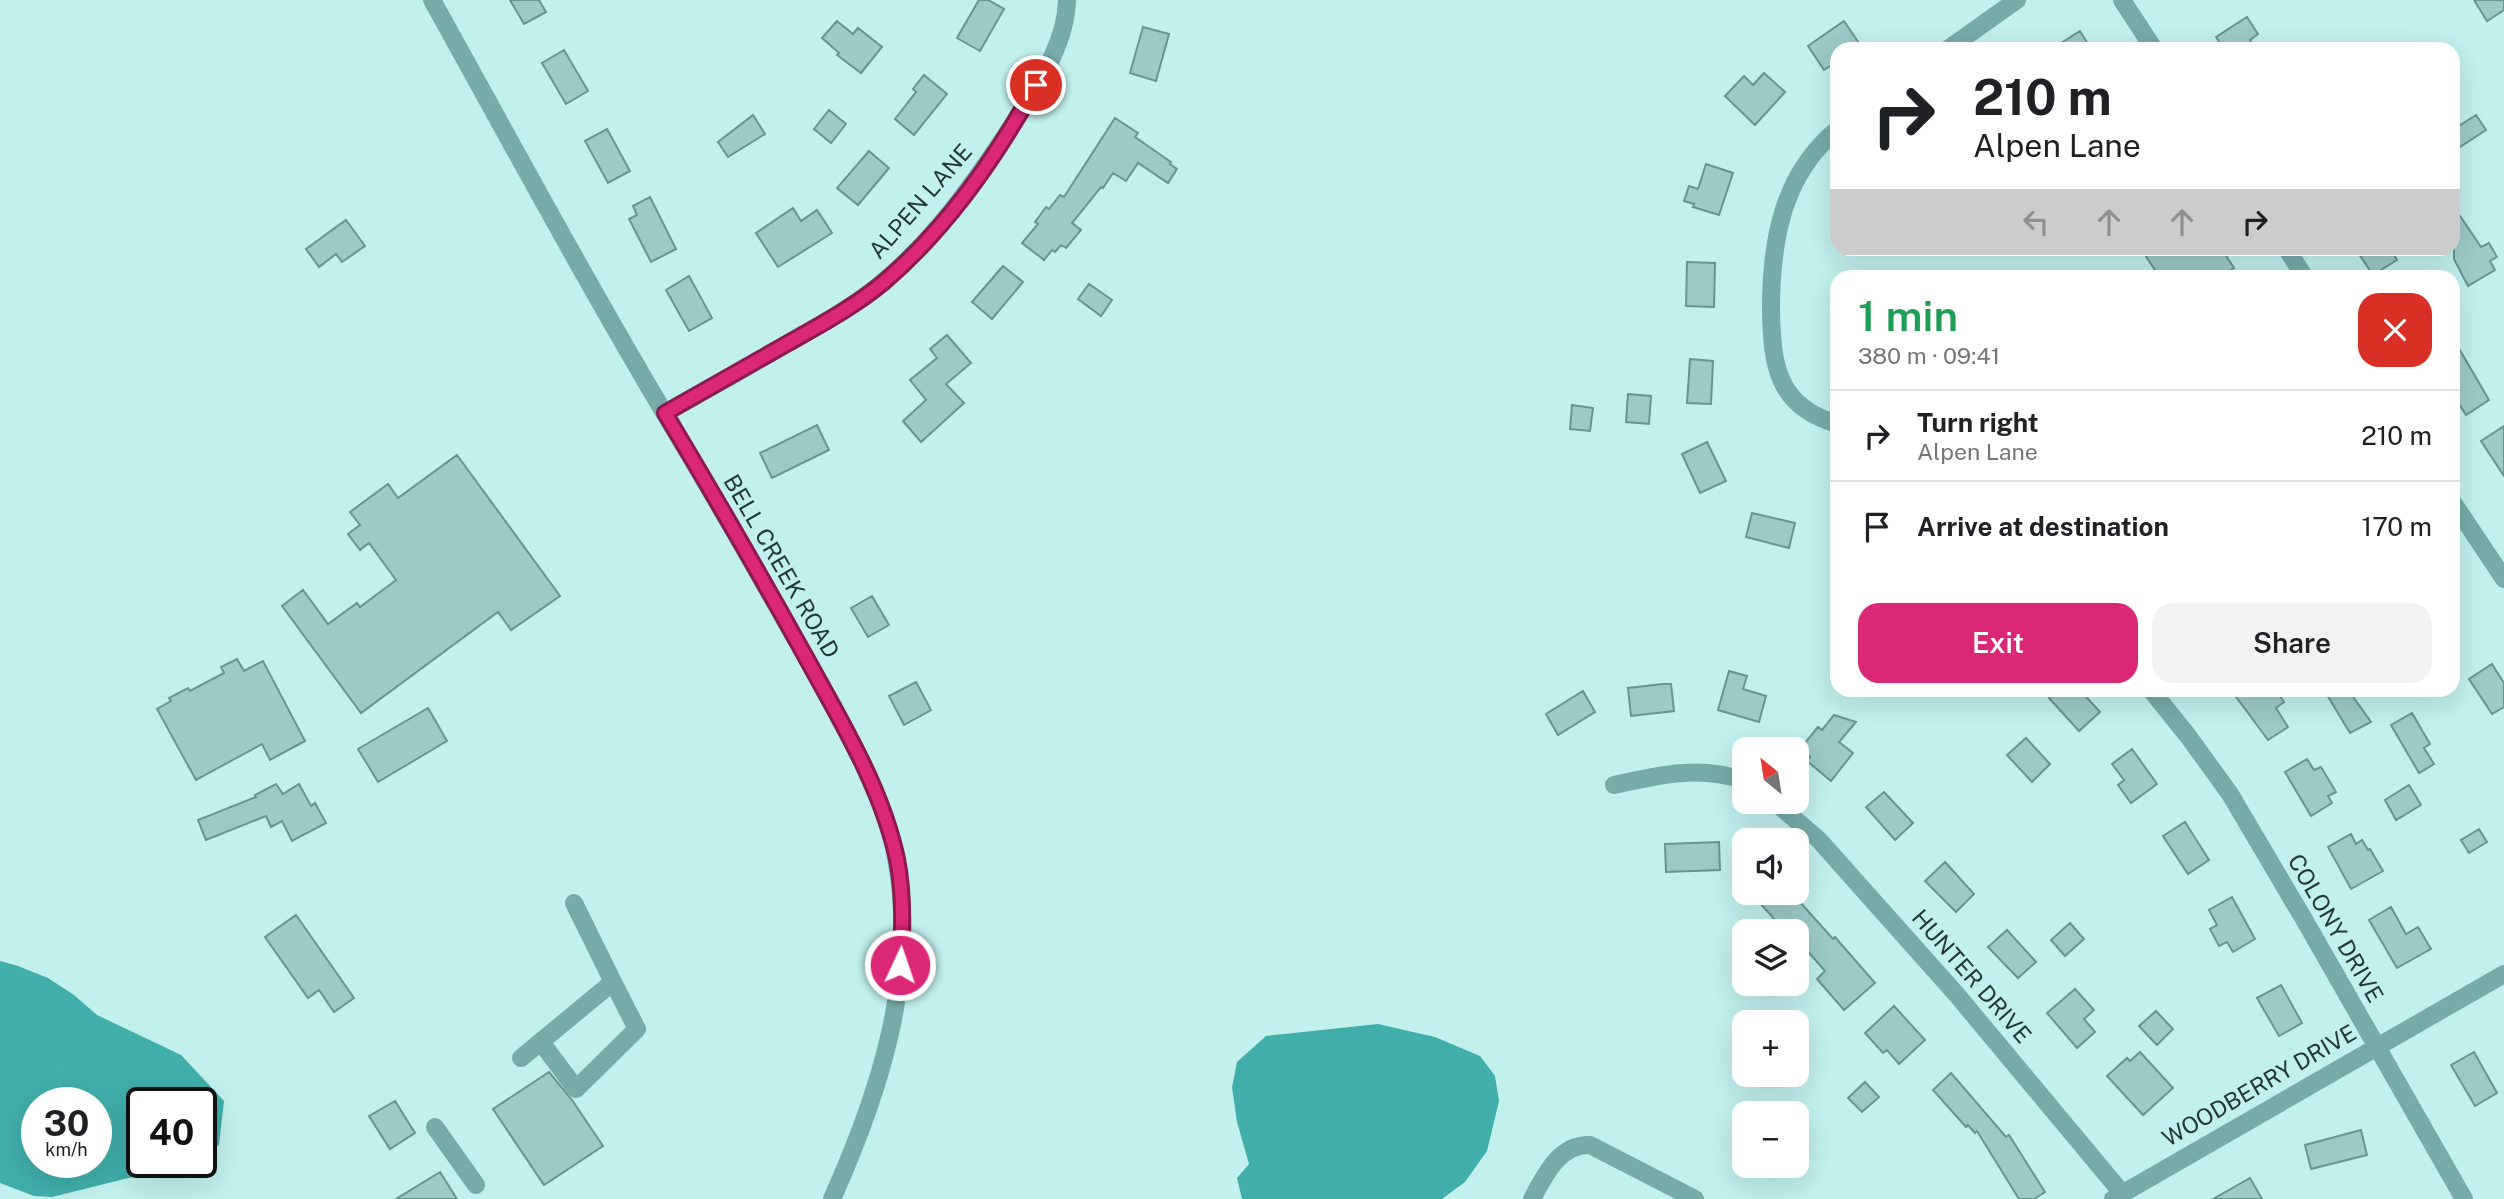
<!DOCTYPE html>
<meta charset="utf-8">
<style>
body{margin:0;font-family:"Public Sans",sans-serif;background:#f2f2f2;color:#202124;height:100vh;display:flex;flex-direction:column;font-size:26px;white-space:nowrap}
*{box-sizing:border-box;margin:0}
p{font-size:23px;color:#757577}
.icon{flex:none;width:38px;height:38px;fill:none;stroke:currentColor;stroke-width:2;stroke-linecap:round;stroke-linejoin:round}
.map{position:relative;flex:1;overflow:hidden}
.drawer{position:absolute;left:1830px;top:270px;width:630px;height:427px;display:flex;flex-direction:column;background:#fff;border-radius:21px;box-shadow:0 7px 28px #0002}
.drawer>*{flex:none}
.top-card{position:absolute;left:1830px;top:42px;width:630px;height:214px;border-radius:21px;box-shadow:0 7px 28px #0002;background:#fff;color:#202124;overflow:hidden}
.needle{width:46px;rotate:330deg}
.tools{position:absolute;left:1732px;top:737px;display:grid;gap:14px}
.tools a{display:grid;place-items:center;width:77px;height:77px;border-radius:14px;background:#fff;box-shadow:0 7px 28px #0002;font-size:35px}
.speed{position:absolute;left:21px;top:1087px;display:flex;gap:14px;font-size:35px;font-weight:700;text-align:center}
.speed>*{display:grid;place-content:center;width:91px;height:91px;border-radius:50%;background:#fff;box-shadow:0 7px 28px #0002;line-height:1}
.speed small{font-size:18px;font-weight:400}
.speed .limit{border:4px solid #111;border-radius:10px;background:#fff;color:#111}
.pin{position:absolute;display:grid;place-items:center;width:60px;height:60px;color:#fff;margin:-30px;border:4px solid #fff;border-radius:50%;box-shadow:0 2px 7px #0007}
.me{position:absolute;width:77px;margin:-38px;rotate:3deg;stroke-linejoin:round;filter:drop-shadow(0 0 5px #0008)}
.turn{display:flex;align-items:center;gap:24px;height:147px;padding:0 28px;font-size:32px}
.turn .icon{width:91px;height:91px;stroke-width:2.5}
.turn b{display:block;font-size:49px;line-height:60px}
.lanes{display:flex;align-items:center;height:66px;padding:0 28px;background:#0003;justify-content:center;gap:35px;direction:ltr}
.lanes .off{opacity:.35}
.round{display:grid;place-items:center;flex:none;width:74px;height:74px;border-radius:21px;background:#f2f2f2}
.headline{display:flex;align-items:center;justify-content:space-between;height:119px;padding:0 28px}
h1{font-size:42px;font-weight:600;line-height:52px;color:#1e9e55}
.button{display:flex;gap:14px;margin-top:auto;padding:14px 28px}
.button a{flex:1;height:80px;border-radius:21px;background:#db2777;color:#fff;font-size:28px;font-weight:600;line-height:80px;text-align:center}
.button a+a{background:#f2f2f2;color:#202124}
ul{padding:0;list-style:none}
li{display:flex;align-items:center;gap:21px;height:91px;padding:0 28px;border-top:2px solid #e0e0e0}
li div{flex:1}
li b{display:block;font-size:26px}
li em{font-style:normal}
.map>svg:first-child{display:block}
.water{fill:#40afaa;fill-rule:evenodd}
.building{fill:#9ccac7;stroke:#689491;stroke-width:2}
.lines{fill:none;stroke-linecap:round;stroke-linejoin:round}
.minor{stroke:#76aba8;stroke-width:18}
.route-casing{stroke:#8e194d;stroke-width:18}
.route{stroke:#db2777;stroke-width:12}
.labels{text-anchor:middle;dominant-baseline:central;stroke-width:7;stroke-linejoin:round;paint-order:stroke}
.street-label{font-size:23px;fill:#243635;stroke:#c1f0ed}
</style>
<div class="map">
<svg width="2504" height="1199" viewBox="0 0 2504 1199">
<rect width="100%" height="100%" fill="#c1f0ed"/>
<!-- water -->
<path class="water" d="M 0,961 L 18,966 L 48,978 L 74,995 L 97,1015 L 181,1055 L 224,1101 L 219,1145 L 201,1159 L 201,1102 L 142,1102 L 142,1162 L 197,1162 L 191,1166 L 173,1167 L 52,1197 L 34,1196 L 0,1183 ZM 37,1102 L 96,1102 L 96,1162 L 37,1162 Z
M 1378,1024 L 1435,1037 L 1480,1056 L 1495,1076 L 1499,1101 L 1487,1151 L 1465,1182 L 1442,1199 L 1242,1199 L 1237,1178 L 1249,1164 L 1237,1122 L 1232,1087 L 1237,1062 L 1266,1036 Z"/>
<!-- building -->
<path class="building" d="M 510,0 L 539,0 L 546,12 L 524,24 Z
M 979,0 L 988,0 L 1004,9 L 980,51 L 957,38 Z
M 2474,0 L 2504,0 L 2504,10 L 2487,21 Z
M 2247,17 L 2258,34 L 2250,40 L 2256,49 L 2224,49 L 2216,37 Z
M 837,21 L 853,34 L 858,28 L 882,47 L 861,73 L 837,55 L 839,53 L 822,38 Z
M 1844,21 L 1863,49 L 1838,49 L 1838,61 L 1824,70 L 1808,46 Z
M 1143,27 L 1169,34 L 1156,81 L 1130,73 Z
M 2080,31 L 2091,49 L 2052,49 Z
M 564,50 L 588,91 L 566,104 L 542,63 Z
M 1764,73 L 1785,92 L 1755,125 L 1725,96 L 1744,76 L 1753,85 Z
M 924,75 L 947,94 L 914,135 L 895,119 L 916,92 L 913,89 Z
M 829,110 L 846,124 L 831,143 L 814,129 Z
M 753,115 L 765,134 L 728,157 L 718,142 Z
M 2476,115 L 2486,130 L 2454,151 L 2454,129 Z
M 1115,118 L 1138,133 L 1135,137 L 1171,162 L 1170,164 L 1177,169 L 1168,183 L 1138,163 L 1126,181 L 1113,173 L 1103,188 L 1101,187 L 1072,223 L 1081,230 L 1066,248 L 1061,245 L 1055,252 L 1052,250 L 1044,260 L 1022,243 L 1038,224 L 1035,222 L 1046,207 L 1049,209 L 1060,195 L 1064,197 Z
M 607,129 L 630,171 L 608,183 L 585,141 Z
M 869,151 L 889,168 L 858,205 L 837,188 Z
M 1706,164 L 1733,173 L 1719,215 L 1693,207 L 1694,204 L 1684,201 L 1689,186 L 1698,189 Z
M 650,197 L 676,249 L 651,262 L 629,219 L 637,215 L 633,206 Z
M 2454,207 L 2481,247 L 2489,243 L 2497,257 L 2490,261 L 2495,270 L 2468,286 L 2454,259 Z
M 793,208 L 801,221 L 817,210 L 832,233 L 778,267 L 756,233 Z
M 346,220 L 365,246 L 342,262 L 336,254 L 319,267 L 306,249 Z
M 2154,248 L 2221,248 L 2234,268 L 2222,276 L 2159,276 L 2145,255 Z
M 2355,248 L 2390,248 L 2397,260 L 2373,275 Z
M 1687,262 L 1715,263 L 1714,307 L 1686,306 Z
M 1003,266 L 1023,282 L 992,319 L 972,302 Z
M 689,276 L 712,318 L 689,331 L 666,290 Z
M 1089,284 L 1112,300 L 1101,316 L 1078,299 Z
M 947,335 L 971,363 L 946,384 L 964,403 L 921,442 L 903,421 L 926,400 L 910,380 L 937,358 L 930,349 Z
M 2454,340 L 2489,400 L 2466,415 L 2454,396 Z
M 1690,359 L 1713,361 L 1711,404 L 1687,403 Z
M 1628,394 L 1651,396 L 1649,424 L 1626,422 Z
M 1572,405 L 1593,408 L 1590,431 L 1570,429 Z
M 817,425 L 829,450 L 772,478 L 760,453 Z
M 2504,426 L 2504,476 L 2481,441 Z
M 1707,442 L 1726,481 L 1700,493 L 1682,454 Z
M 457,455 L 560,596 L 511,630 L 498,612 L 361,713 L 282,606 L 303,590 L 328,624 L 357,603 L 360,607 L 396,580 L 369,543 L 360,550 L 348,534 L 360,525 L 350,512 L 388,484 L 398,498 Z
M 1752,513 L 1795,523 L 1789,548 L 1746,537 Z
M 872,596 L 889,625 L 868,637 L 851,608 Z
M 237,659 L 244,671 L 263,661 L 305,741 L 270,760 L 262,744 L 196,780 L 157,709 L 171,701 L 169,698 L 188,688 L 190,691 L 224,673 L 221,667 Z
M 2492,664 L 2504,683 L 2504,707 L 2492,714 L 2469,679 Z
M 1729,671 L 1747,676 L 1743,689 L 1766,696 L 1759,722 L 1718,710 Z
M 916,682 L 931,710 L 904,725 L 889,696 Z
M 1663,684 L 1671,684 L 1674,711 L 1631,716 L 1628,688 Z
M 2059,690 L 2080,690 L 2100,712 L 2079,731 L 2049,698 Z
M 2231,690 L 2276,690 L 2284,702 L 2276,708 L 2288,727 L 2268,740 Z
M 2324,690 L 2348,690 L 2371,722 L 2350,733 Z
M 1583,691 L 1595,712 L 1558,735 L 1546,714 Z
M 428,708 L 447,741 L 378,782 L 358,749 Z
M 2412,713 L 2430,744 L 2424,748 L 2434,764 L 2419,773 L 2391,725 Z
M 1834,715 L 1856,722 L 1839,742 L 1853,753 L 1831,781 L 1807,761 L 1810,757 L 1800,749 L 1818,727 L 1822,730 Z
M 2026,738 L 2050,764 L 2032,782 L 2007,755 Z
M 2132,749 L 2157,784 L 2131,803 L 2118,785 L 2124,780 L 2112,764 Z
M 2307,759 L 2314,770 L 2321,767 L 2336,792 L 2328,796 L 2332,803 L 2311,816 L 2285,772 Z
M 276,784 L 283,794 L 299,784 L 311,806 L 315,803 L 326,823 L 292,841 L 282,821 L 271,827 L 266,816 L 206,840 L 198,820 L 256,797 L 255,795 Z
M 2409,785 L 2421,805 L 2396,820 L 2385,800 Z
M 1884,792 L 1913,823 L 1895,840 L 1866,807 Z
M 2185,822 L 2209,860 L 2188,874 L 2163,836 Z
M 2479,829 L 2487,842 L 2469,853 L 2461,840 Z
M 2351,834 L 2356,844 L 2362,840 L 2368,850 L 2370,849 L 2383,871 L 2351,889 L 2328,847 Z
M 1719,842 L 1720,870 L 1666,872 L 1665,844 Z
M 1945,862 L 1974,894 L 1956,912 L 1925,881 Z
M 1750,892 L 1791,892 L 1833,939 L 1835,937 L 1875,983 L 1844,1010 L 1817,979 L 1825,971 L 1797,939 L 1797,931 L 1785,931 Z
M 2232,897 L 2255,939 L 2233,952 L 2227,942 L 2219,946 L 2210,929 L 2217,925 L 2209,910 Z
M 2391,907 L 2406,934 L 2418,927 L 2431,949 L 2397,968 L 2369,920 Z
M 296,915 L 354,998 L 334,1012 L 319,990 L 308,998 L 265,937 Z
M 2070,923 L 2084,939 L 2065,956 L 2051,940 Z
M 2007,930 L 2036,962 L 2018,978 L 1988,947 Z
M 2281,985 L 2302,1023 L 2279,1036 L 2257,998 Z
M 2075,989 L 2094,1010 L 2084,1019 L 2095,1032 L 2077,1048 L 2047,1013 Z
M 1894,1006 L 1925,1040 L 1899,1064 L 1887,1050 L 1883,1053 L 1865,1033 Z
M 2156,1011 L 2173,1029 L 2157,1045 L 2139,1026 Z
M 2140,1052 L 2173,1088 L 2143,1115 L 2107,1076 L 2127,1058 L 2130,1061 Z
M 2474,1052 L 2497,1093 L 2475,1106 L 2451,1065 Z
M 549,1072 L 572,1100 L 603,1146 L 544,1185 L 493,1109 Z
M 1951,1073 L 2006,1137 L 2009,1135 L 2045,1192 L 2034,1199 L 2019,1199 L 1977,1131 L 1975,1133 L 1968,1125 L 1966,1127 L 1933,1090 Z
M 1865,1082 L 1879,1097 L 1862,1112 L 1848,1098 Z
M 395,1101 L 415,1133 L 390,1149 L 369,1116 Z
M 2361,1130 L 2367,1155 L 2311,1169 L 2305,1145 Z
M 440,1172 L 457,1199 L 396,1199 Z
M 2250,1178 L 2262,1199 L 2213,1199 Z"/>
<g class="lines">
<!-- minor -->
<path class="minor" d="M 432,0 C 512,144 590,289 675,431 C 722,509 767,588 812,668 C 843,725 887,799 897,863 C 917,979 879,1094 832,1199
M 2122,0 L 2154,49
M 1948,49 L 2017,0
M 1838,129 C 1782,174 1771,242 1771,310 C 1772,363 1776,407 1838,424
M 2286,248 L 2304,276
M 665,413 C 705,391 745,368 785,345 C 819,325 854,307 884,281 C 937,237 978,178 1015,121 C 1038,84 1066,44 1067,0
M 2454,504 L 2504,579
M 2151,690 L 2188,736 L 2230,794 L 2305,921 L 2464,1199
M 1614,785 C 1658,775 1701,765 1745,781
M 1775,802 L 1819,840 L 1957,995 L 2122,1193
M 541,1042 L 576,1089 L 637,1029 L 613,982
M 521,1058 L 613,982 L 574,903
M 435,1127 L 476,1185
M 1532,1199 C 1545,1175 1559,1144 1590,1145 L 1695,1199
M 2113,1199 L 2504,974"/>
</g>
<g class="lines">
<defs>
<path id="route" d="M 900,965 C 903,930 904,894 897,859 C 882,789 842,723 808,661 C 762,578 714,495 665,413 C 706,390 748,366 790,342 C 822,324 855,306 884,282 C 946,229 997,156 1036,85"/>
</defs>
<!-- route casing -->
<use href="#route" class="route-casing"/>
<!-- route -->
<use href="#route" class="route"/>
</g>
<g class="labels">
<!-- street labels -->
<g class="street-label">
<text transform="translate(920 201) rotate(-49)">ALPEN LANE</text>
<text transform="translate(782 566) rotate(60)">BELL CREEK ROAD</text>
<text transform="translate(2336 928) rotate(60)">COLONY DRIVE</text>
<text transform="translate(1972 976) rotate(49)">HUNTER DRIVE</text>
<text transform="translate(2259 1085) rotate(-30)">WOODBERRY DRIVE</text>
</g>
</g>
</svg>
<div class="tools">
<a><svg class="needle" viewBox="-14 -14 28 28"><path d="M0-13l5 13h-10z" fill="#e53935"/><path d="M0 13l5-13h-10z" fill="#757577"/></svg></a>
<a><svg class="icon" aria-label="sound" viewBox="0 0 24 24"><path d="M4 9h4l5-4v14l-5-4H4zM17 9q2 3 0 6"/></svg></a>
<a><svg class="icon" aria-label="layers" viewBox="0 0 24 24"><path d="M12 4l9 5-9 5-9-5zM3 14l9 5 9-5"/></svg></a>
<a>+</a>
<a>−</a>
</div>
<div class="speed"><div>30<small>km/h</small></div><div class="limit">40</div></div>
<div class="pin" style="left:1036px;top:85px;background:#d93025"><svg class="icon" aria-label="arrive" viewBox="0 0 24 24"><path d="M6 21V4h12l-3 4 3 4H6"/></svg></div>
<svg class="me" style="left:900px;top:965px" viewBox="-20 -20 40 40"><circle r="17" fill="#db2777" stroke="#fff" stroke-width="3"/><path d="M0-11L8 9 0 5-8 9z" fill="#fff"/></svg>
<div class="top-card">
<div class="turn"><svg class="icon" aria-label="right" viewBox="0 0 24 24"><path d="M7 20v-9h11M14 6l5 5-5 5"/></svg><div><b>210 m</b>Alpen Lane</div></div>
<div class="lanes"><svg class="icon off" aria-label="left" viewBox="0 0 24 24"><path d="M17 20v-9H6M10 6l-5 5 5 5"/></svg><svg class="icon off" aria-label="ahead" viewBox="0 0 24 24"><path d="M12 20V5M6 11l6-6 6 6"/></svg><svg class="icon off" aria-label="ahead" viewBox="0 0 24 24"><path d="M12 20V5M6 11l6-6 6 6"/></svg><svg class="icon" aria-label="right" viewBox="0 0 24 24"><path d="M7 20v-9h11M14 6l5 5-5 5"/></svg></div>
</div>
<section class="drawer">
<div class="headline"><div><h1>1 min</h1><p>380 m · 09:41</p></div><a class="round" style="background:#d93025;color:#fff"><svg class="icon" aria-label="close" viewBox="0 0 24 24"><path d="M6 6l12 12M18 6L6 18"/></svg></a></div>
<ul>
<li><svg class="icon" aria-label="right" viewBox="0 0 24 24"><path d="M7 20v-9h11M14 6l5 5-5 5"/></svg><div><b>Turn right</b><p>Alpen Lane</p></div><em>210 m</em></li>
<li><svg class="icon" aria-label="arrive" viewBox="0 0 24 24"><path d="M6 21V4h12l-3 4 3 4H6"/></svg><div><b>Arrive at destination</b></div><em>170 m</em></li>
</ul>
<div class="button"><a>Exit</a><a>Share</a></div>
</section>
</div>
